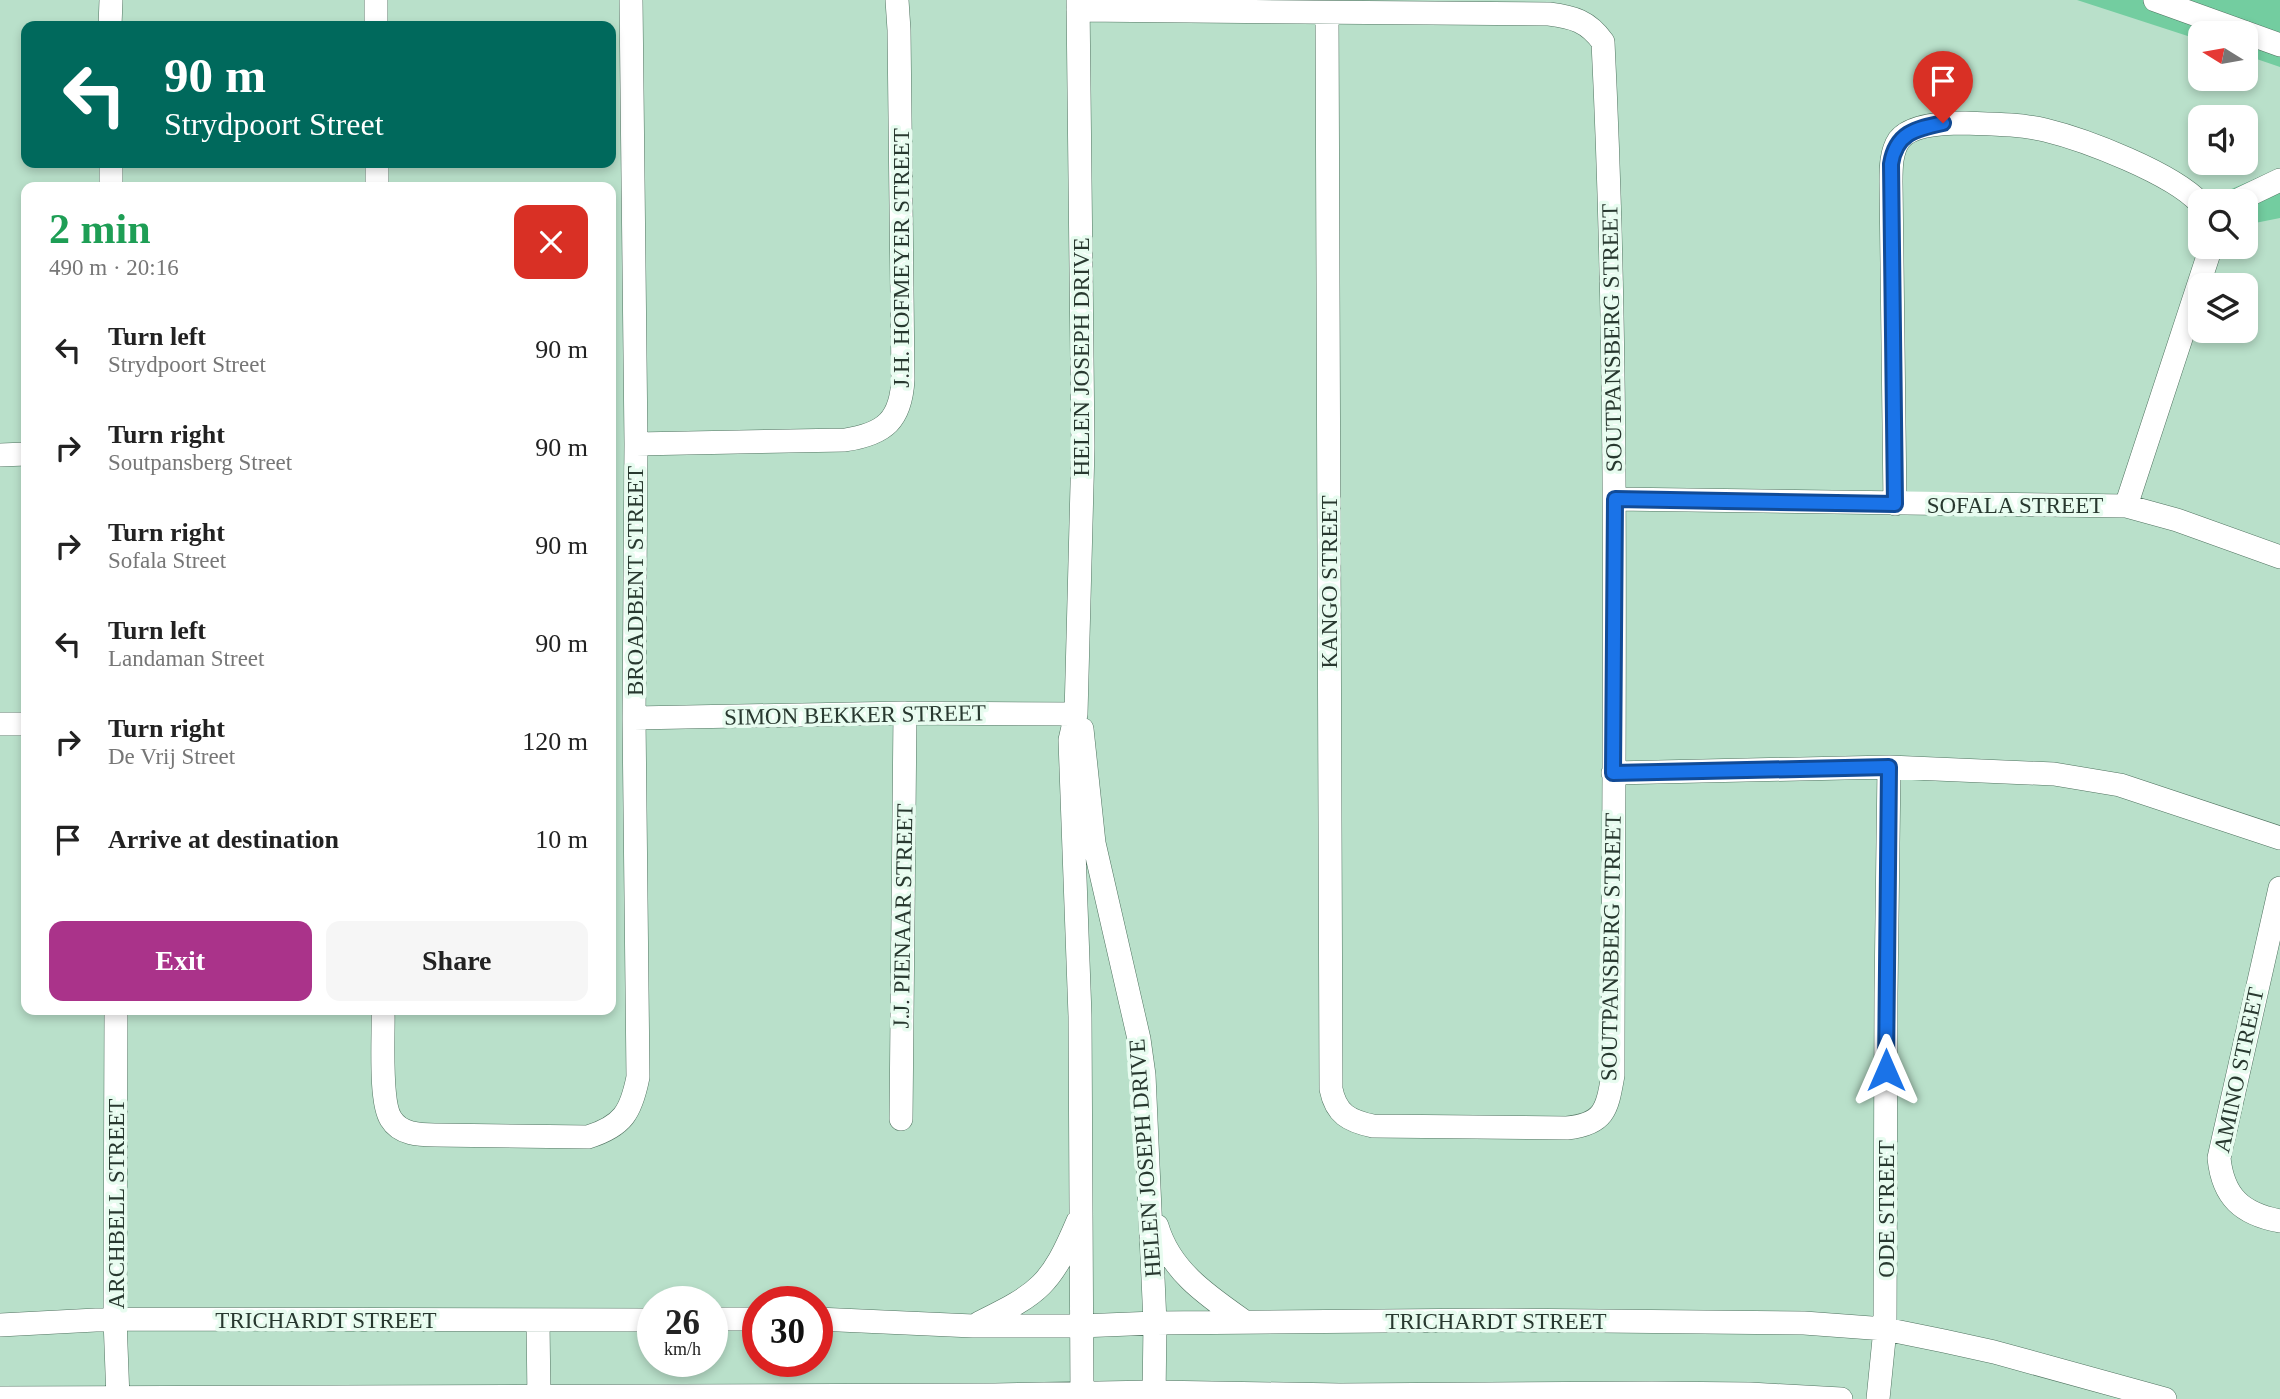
<!DOCTYPE html>
<meta charset="utf-8">
<style>
body{margin:0;font-family:"Times New Roman",serif;background:#f6f6f6;color:#222;height:100vh;display:flex;flex-direction:column;font-size:26px;white-space:nowrap}
*{box-sizing:border-box;margin:0}
p{font-size:23px;color:#767676}
.icon{flex:none;width:38px;height:38px;fill:none;stroke:currentColor;stroke-width:2;stroke-linecap:round;stroke-linejoin:round}
.map{position:relative;flex:1;overflow:hidden}
.sheet{position:absolute;left:21px;top:182px;width:595px;height:833px;display:flex;flex-direction:column;background:#fff;border-radius:14px;box-shadow:0 4px 10px #0003}
.sheet>*{flex:none}
.top-card{position:absolute;left:21px;top:21px;width:595px;height:147px;border-radius:14px;box-shadow:0 4px 10px #0003;background:#00695c;color:#fff;overflow:hidden}
.needle{width:46px;rotate:281deg}
.controls{position:absolute;left:2188px;top:21px;display:grid;gap:14px}
.controls a{display:grid;place-items:center;width:70px;height:70px;border-radius:14px;background:#fff;box-shadow:0 4px 10px #0003;font-size:35px}
.speed{position:absolute;left:637px;top:1286px;display:flex;gap:14px;font-size:35px;font-weight:700;text-align:center}
.speed>*{display:grid;place-content:center;width:91px;height:91px;border-radius:50%;background:#fff;box-shadow:0 4px 10px #0003;line-height:1}
.speed small{font-size:18px;font-weight:400}
.speed .limit{border:10px solid #d22;background:#fff;color:#111}
.pin{position:absolute;display:grid;place-items:center;width:60px;height:60px;color:#fff;margin:-72px -30px;border-radius:50% 50% 50% 0;rotate:-45deg;box-shadow:0 0 7px #0007}
.pin .icon{rotate:45deg}
.me{position:absolute;width:77px;margin:-38px;rotate:0deg;stroke-linejoin:round;filter:drop-shadow(0 0 5px #0008)}
.turn{display:flex;align-items:center;gap:24px;height:147px;padding:0 28px;font-size:32px}
.turn .icon{width:91px;height:91px;stroke-width:2.5}
.turn b{display:block;font-size:49px;line-height:60px}
.round{display:grid;place-items:center;flex:none;width:74px;height:74px;border-radius:14px;background:#f6f6f6}
.headline{display:flex;align-items:center;justify-content:space-between;height:119px;padding:0 28px}
h1{font-size:42px;font-weight:700;line-height:52px;color:#1e9e55}
.cta{display:flex;gap:14px;margin-top:auto;padding:14px 28px}
.cta a{flex:1;height:80px;border-radius:14px;background:#aa338a;color:#fff;font-size:28px;font-weight:700;line-height:80px;text-align:center}
.cta a+a{background:#f6f6f6;color:#222}
ul{padding:0;list-style:none}
li{display:flex;align-items:center;gap:21px;height:98px;padding:0 28px}
li div{flex:1}
li b{display:block;font-size:26px}
li em{font-style:normal}
.map>svg:first-child{display:block}
.green{fill:#73cda0}
.lines{fill:none;stroke-linecap:round;stroke-linejoin:round}
.minor-casing{stroke:#507360;stroke-width:24}
.minor{stroke:#fff;stroke-width:23}
.route-casing{stroke:#114b97;stroke-width:18}
.route{stroke:#1a73e8;stroke-width:12}
.labels{text-anchor:middle;dominant-baseline:central;stroke-width:7;stroke-linejoin:round;paint-order:stroke}
.street-label{font-size:23px;fill:#28382f;stroke:#e8fcf0}
</style>
<div class="map">
<svg width="2280" height="1399" viewBox="0 0 2280 1399">
<rect width="100%" height="100%" fill="#b9e0ca"/>
<!-- green -->
<path class="green" d="M 2077,0 L 2280,0 L 2280,67 L 2245,55 L 2245,33 L 2200,33 L 2200,40 Z
M 2280,168 L 2280,218 L 2245,225 L 2245,201 L 2214,201 L 2213,197 Z"/>
<g class="lines">
<defs>
<path id="minor" d="M 376,0 L 376,26
M 1078,0 L 1083,447 L 1076,714 L 1070,740 L 1080,1016 L 1082,1399
M 2155,0 L 2280,45
M 1078,10 L 1549,14 C 1573,17 1588,21 1603,42 C 1620,386 1613,731 1613,1075 C 1607,1109 1605,1124 1567,1128 L 1373,1126 C 1349,1121 1336,1114 1331,1089 L 1327,13
M 110,26 L 111,0
M 111,163 L 111,187
M 377,163 L 377,187
M 2236,201 L 2280,180
M 636,444 L 845,440 C 885,434 901,420 903,379 L 899,30 L 897,0
M 0,455 L 26,454
M 1615,499 L 2126,506 L 2177,520 L 2280,557
M 1895,504 L 1891,182 C 1891,168 1891,152 1899,140 C 1911,124 1947,123 1965,123 C 1992,124 2019,124 2045,130 C 2086,140 2172,173 2200,203
M 2126,506 L 2211,247
M 634,718 L 905,713 L 1076,714
M 0,724 L 26,724
M 1082,729 L 1094,843 L 1139,1039 L 1144,1075 L 1155,1323 L 1154,1399
M 1613,773 L 1889,767 L 2054,774 L 2120,785 L 2280,838
M 2280,888 L 2219,1158 C 2223,1197 2242,1214 2280,1221
M 116,1010 L 115,1319 L 118,1399
M 383,1010 C 384,1033 379,1101 391,1119 C 400,1134 419,1135 435,1135 L 588,1137 C 623,1126 631,1112 638,1077 L 634,718 L 636,444 L 631,0
M 901,1119 L 905,713
M 1157,1226 C 1170,1271 1208,1296 1245,1322
M 712,1319 L 758,1319
M 817,1319 L 973,1326 L 1080,1326 L 1155,1323 L 1495,1320 L 1804,1323 L 1885,1329 L 1944,1341 L 1994,1352 L 2165,1399
M 538,1322 L 539,1399
M 979,1323 C 1040,1293 1051,1285 1078,1221
M 0,1325 L 115,1319 L 653,1320
M 0,1398 L 995,1395 L 1154,1392 L 1340,1395 L 1652,1393 L 1750,1394 L 1841,1399
M 1878,1399 L 1885,1329 L 1886,993 L 1889,767"/>
</defs>
<!-- minor casing -->
<use href="#minor" class="minor-casing"/>
<!-- minor -->
<use href="#minor" class="minor"/>
</g>
<g class="lines">
<defs>
<path id="route" d="M 1886,1070 L 1889,767 L 1613,773 L 1615,499 L 1895,504 L 1891,164 C 1896,133 1915,129 1943,123"/>
</defs>
<!-- route casing -->
<use href="#route" class="route-casing"/>
<!-- route -->
<use href="#route" class="route"/>
</g>
<g class="labels">
<!-- street labels -->
<g class="street-label">
<text transform="translate(901 258) rotate(-90)">J.H. HOFMEYER STREET</text>
<text transform="translate(1612 338) rotate(-91)">SOUTPANSBERG STREET</text>
<text transform="translate(1081 357) rotate(-90)">HELEN JOSEPH DRIVE</text>
<text x="2015" y="505">SOFALA STREET</text>
<text transform="translate(635 581) rotate(-90)">BROADBENT STREET</text>
<text transform="translate(1329 582) rotate(-90)">KANGO STREET</text>
<text transform="translate(855 715) rotate(-1)">SIMON BEKKER STREET</text>
<text transform="translate(903 916) rotate(-89)">J.J. PIENAAR STREET</text>
<text transform="translate(1611 947) rotate(-89)">SOUTPANSBERG STREET</text>
<text transform="translate(2239 1070) rotate(-78)">AMINO STREET</text>
<text transform="translate(1145 1158) rotate(-94)">HELEN JOSEPH DRIVE</text>
<text transform="translate(116 1204) rotate(-90)">ARCHBELL STREET</text>
<text transform="translate(1886 1209) rotate(-90)">ODE STREET</text>
<text x="326" y="1320">TRICHARDT STREET</text>
<text x="1496" y="1321">TRICHARDT STREET</text>
</g>
</g>
</svg>
<div class="controls">
<a><svg class="needle" viewBox="-14 -14 28 28"><path d="M0-13l5 13h-10z" fill="#e53935"/><path d="M0 13l5-13h-10z" fill="#767676"/></svg></a>
<a><svg class="icon" aria-label="sound" viewBox="0 0 24 24"><path d="M4 9h4l5-4v14l-5-4H4zM17 9q2 3 0 6"/></svg></a>
<a><svg class="icon" aria-label="search" viewBox="0 0 24 24"><circle cx="10" cy="10" r="6"/><path d="M15 15l6 6"/></svg></a>
<a><svg class="icon" aria-label="layers" viewBox="0 0 24 24"><path d="M12 4l9 5-9 5-9-5zM3 14l9 5 9-5"/></svg></a>
</div>
<div class="speed"><div>26<small>km/h</small></div><div class="limit">30</div></div>
<div class="pin" style="left:1943px;top:123px;background:#d93025"><svg class="icon" aria-label="arrive" viewBox="0 0 24 24"><path d="M6 21V4h12l-3 4 3 4H6"/></svg></div>
<svg class="me" style="left:1886px;top:1070px" viewBox="-20 -20 40 40"><path d="M0-17L14 15 0 8-14 15z" fill="#1a73e8" stroke="#fff" stroke-width="4"/></svg>
<div class="top-card">
<div class="turn"><svg class="icon" aria-label="left" viewBox="0 0 24 24"><path d="M17 20v-9H6M10 6l-5 5 5 5"/></svg><div><b>90 m</b>Strydpoort Street</div></div>
</div>
<section class="sheet">
<div class="headline"><div><h1>2 min</h1><p>490 m · 20:16</p></div><a class="round" style="background:#d93025;color:#fff"><svg class="icon" aria-label="close" viewBox="0 0 24 24"><path d="M6 6l12 12M18 6L6 18"/></svg></a></div>
<ul>
<li><svg class="icon" aria-label="left" viewBox="0 0 24 24"><path d="M17 20v-9H6M10 6l-5 5 5 5"/></svg><div><b>Turn left</b><p>Strydpoort Street</p></div><em>90 m</em></li>
<li><svg class="icon" aria-label="right" viewBox="0 0 24 24"><path d="M7 20v-9h11M14 6l5 5-5 5"/></svg><div><b>Turn right</b><p>Soutpansberg Street</p></div><em>90 m</em></li>
<li><svg class="icon" aria-label="right" viewBox="0 0 24 24"><path d="M7 20v-9h11M14 6l5 5-5 5"/></svg><div><b>Turn right</b><p>Sofala Street</p></div><em>90 m</em></li>
<li><svg class="icon" aria-label="left" viewBox="0 0 24 24"><path d="M17 20v-9H6M10 6l-5 5 5 5"/></svg><div><b>Turn left</b><p>Landaman Street</p></div><em>90 m</em></li>
<li><svg class="icon" aria-label="right" viewBox="0 0 24 24"><path d="M7 20v-9h11M14 6l5 5-5 5"/></svg><div><b>Turn right</b><p>De Vrij Street</p></div><em>120 m</em></li>
<li><svg class="icon" aria-label="arrive" viewBox="0 0 24 24"><path d="M6 21V4h12l-3 4 3 4H6"/></svg><div><b>Arrive at destination</b></div><em>10 m</em></li>
</ul>
<div class="cta"><a>Exit</a><a>Share</a></div>
</section>
</div>
